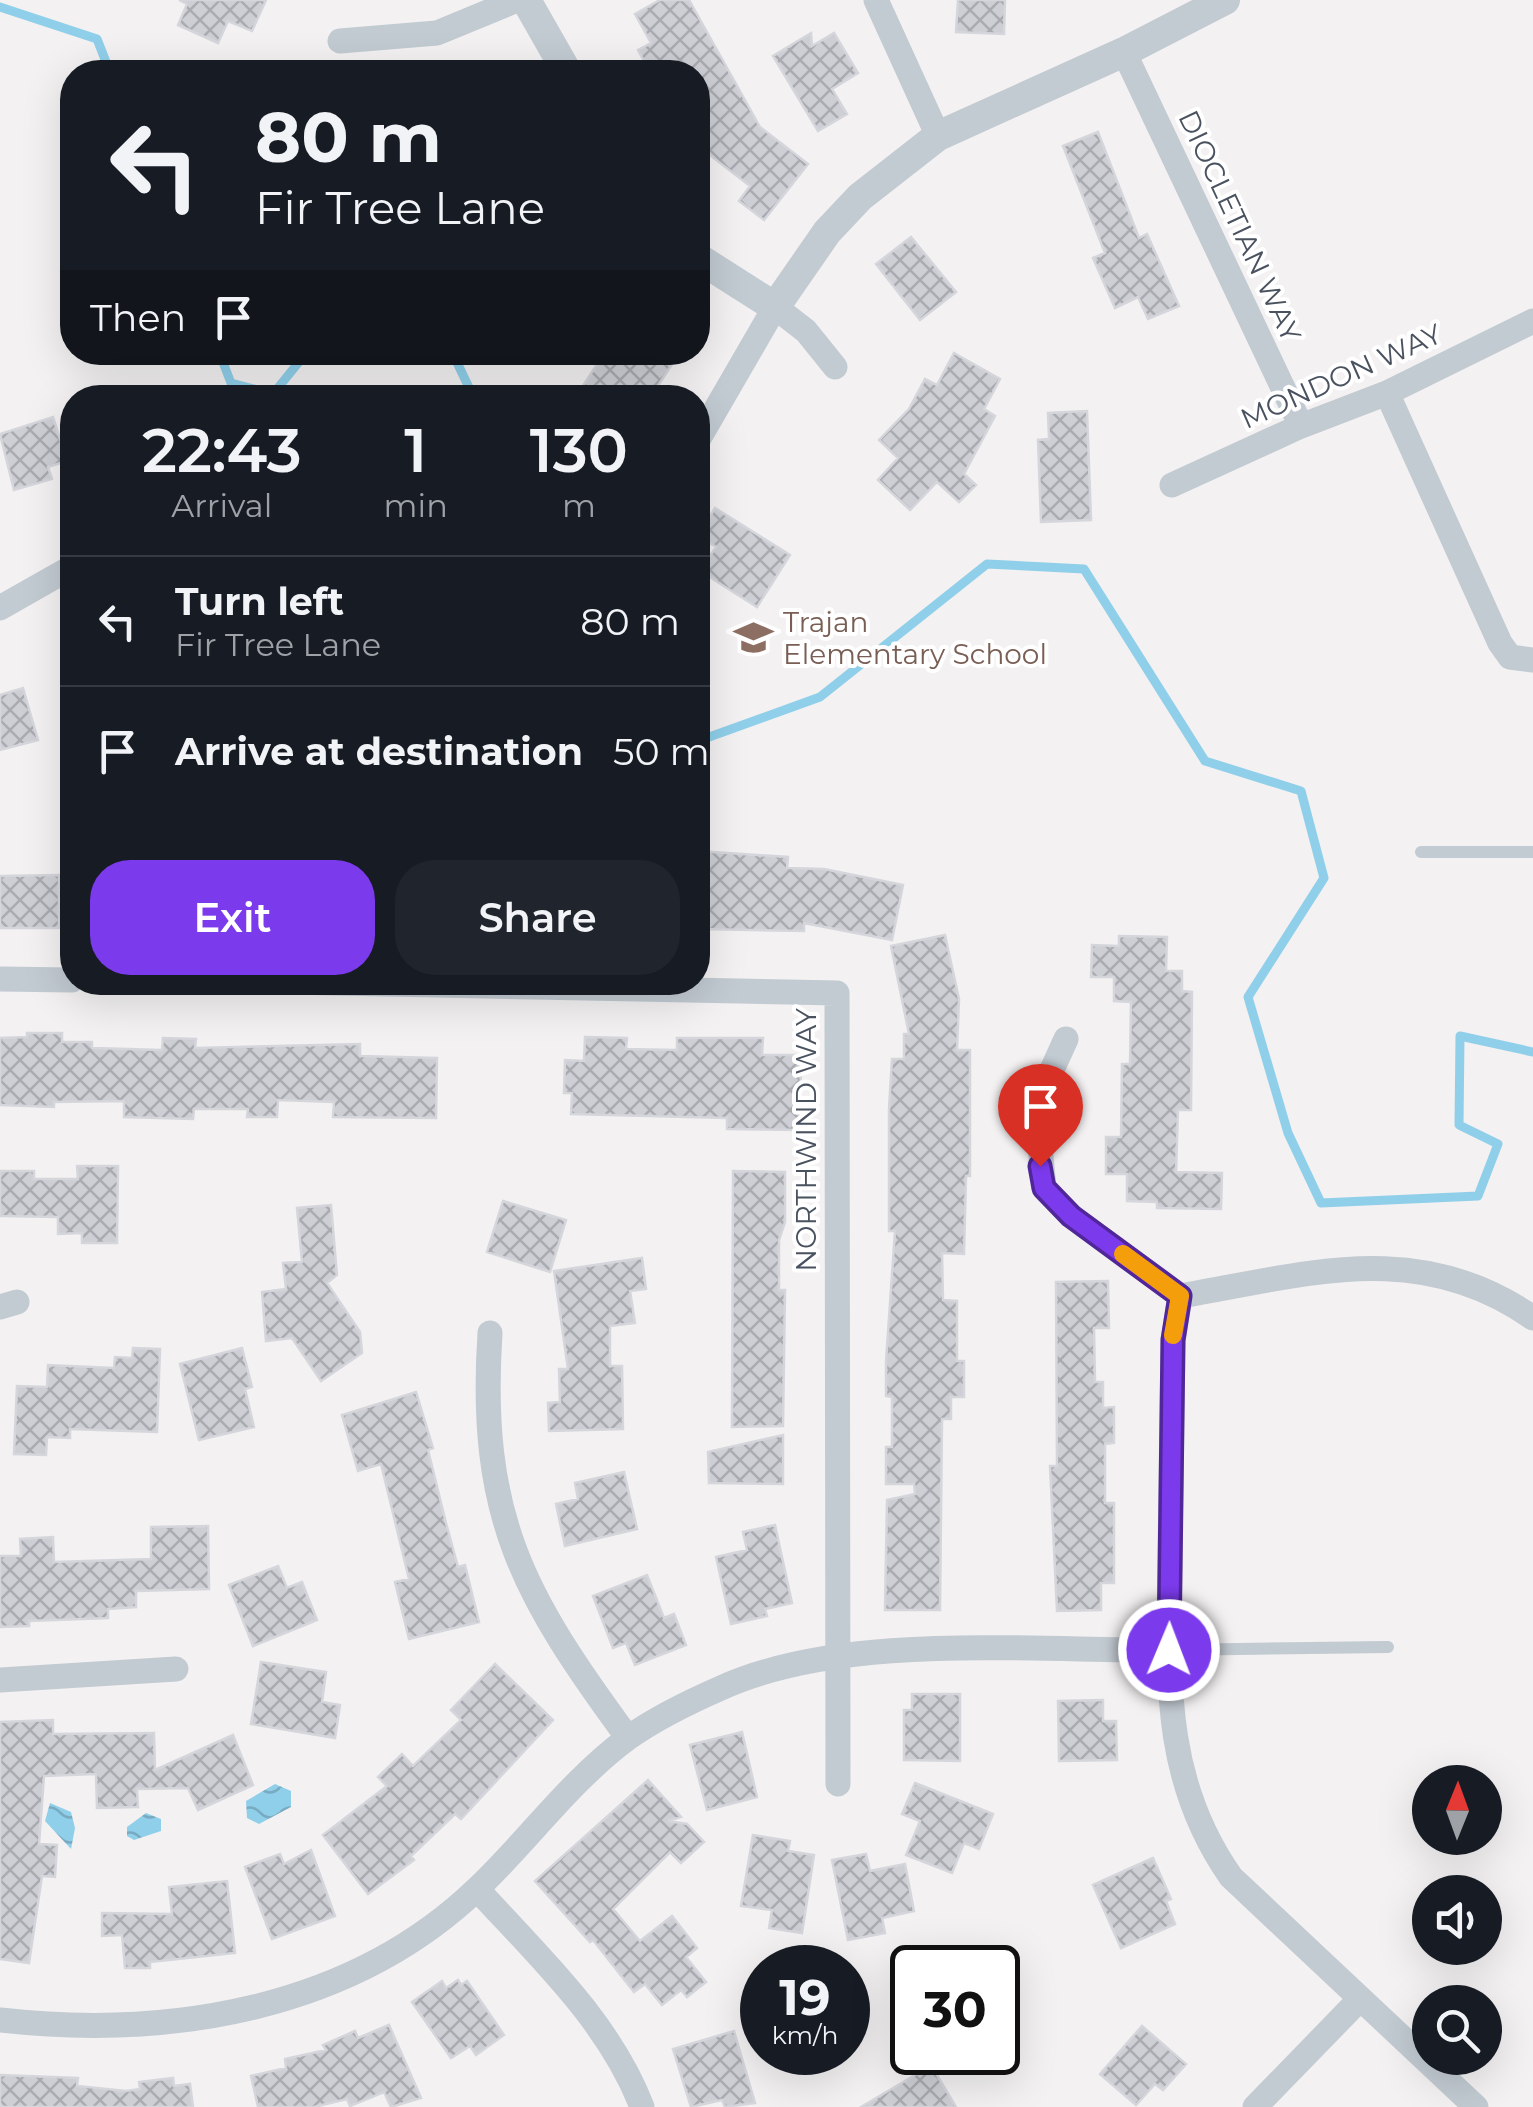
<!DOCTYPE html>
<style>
body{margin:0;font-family:Montserrat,sans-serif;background:#20242c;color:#f1f3f6;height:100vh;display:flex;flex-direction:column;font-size:38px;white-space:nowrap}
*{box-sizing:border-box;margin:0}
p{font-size:32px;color:#9ea1a6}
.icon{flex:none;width:55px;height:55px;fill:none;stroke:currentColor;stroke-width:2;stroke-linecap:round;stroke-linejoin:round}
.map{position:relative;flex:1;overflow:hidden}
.sheet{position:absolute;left:60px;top:385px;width:650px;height:610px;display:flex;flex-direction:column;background:#171b24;border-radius:40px;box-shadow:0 10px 40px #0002}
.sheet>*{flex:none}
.top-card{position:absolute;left:60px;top:60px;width:650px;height:305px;border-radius:40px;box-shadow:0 10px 40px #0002;background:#171b24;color:#f1f3f6;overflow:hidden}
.needle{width:65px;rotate:1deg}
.buttons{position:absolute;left:1412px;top:1765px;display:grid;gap:20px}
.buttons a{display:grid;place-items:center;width:90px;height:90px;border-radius:50%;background:#171b24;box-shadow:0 10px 40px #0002;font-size:50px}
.speed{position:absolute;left:740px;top:1945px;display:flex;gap:20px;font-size:50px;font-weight:700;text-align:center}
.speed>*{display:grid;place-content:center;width:130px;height:130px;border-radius:50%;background:#171b24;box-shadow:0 10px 40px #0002;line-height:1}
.speed small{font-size:25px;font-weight:400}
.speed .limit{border:5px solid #111;border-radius:15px;background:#fff;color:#111}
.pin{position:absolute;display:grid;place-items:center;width:85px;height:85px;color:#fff;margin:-102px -42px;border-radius:50% 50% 50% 0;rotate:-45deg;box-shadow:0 0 10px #0007}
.pin .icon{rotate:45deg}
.me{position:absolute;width:110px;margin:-55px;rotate:1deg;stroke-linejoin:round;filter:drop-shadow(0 0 8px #0008)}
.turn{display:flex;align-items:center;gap:35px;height:210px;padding:0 30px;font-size:45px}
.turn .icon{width:130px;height:130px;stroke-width:2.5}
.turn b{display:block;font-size:70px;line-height:85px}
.then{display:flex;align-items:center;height:95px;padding:0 30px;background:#0003;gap:20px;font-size:38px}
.eta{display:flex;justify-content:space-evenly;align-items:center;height:170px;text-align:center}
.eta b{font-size:60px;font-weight:600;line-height:70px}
.action{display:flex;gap:20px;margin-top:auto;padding:20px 30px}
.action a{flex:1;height:115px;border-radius:40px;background:#7c3aed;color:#fff;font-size:40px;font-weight:600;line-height:115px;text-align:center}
.action a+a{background:#20242c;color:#f1f3f6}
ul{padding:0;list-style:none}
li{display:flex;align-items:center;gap:30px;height:130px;padding:0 30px;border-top:2px solid #363941}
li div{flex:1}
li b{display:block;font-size:38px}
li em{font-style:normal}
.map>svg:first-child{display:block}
.water{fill:url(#water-waves)}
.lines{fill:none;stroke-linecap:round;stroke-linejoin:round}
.stream{stroke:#90cfea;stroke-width:9}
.building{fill:url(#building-cross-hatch);stroke:#d5d6dc;stroke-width:2.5}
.service{stroke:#c2cad2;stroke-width:12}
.minor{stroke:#c2cad2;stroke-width:25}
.tertiary{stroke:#c2cad2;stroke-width:30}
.route-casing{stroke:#51269a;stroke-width:25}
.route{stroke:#7c3aed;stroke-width:18}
.slow{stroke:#f59e0b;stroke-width:18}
.labels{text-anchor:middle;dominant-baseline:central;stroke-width:8;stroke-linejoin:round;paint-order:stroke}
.street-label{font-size:28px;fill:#49525e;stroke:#fff}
.education-label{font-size:28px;fill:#785e54;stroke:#fff;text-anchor:start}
</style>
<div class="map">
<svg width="1533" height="2107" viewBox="0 0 1533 2107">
<defs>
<pattern id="water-waves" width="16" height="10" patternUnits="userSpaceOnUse" patternTransform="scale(2.5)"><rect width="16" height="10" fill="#90cfea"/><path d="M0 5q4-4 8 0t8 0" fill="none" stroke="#78abc1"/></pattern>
<pattern id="building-cross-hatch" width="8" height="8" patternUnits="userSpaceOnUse" patternTransform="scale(2.5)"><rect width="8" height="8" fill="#cecfd5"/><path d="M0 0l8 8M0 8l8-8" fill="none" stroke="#a9abb0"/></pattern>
</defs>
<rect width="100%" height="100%" fill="#f3f1f1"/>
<!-- water -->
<path class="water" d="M 275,1784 L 291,1791 L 291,1807 L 259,1824 L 247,1818 L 246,1801 Z
M 50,1803 L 71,1812 L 75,1828 L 71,1849 L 45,1821 Z
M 146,1813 L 161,1819 L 161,1831 L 134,1840 L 127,1836 L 127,1827 Z"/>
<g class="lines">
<!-- stream -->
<path class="stream" d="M 0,7 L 97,39 L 110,72
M 219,352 L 231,383 L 273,394 L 307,352
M 452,352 L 474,398
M 698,741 L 820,697 L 987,564 L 1084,569 L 1205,761 L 1301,791 L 1324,878 L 1248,997 L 1288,1133 L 1321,1203 L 1478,1196 L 1498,1144 L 1459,1125 L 1460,1036 L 1533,1052"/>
</g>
<!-- building -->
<path class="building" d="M 179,0 L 266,0 L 252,31 L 228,21 L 218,43 L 178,25 L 187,4 Z
M 660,0 L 689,0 L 760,127 L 808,164 L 764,220 L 739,201 L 750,186 L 698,146 L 698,72 L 650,72 L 638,50 L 651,43 L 635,14 Z
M 958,0 L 1005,0 L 1004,34 L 956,32 Z
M 811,33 L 812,46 L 834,33 L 858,73 L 832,89 L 847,114 L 818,131 L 773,56 Z
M 1098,132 L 1139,238 L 1147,234 L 1179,306 L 1148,319 L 1138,297 L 1115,308 L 1093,258 L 1105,253 L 1063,146 Z
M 911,237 L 956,292 L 920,320 L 876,264 Z
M 605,352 L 680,352 L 650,398 L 575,398 Z
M 954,353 L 1000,379 L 984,409 L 995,416 L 964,474 L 976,485 L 959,502 L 937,482 L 910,510 L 878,480 L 898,458 L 879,440 L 909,409 L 925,379 L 937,385 Z
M 1087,411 L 1091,520 L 1041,522 L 1038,440 L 1049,439 L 1048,413 Z
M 53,417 L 67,461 L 48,467 L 52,479 L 14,490 L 0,434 Z
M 715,508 L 790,555 L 757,607 L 700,571 L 716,547 L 698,536 Z
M 23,688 L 38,740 L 0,750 L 0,695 Z
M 698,851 L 788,857 L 787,868 L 824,869 L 903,885 L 892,940 L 804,923 L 804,931 L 698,929 Z
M 59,875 L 59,928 L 0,928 L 0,876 Z
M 945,935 L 959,999 L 957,1050 L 970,1050 L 970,1176 L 966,1176 L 964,1254 L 942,1253 L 943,1300 L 957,1301 L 957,1361 L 964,1361 L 964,1397 L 951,1397 L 951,1419 L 942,1419 L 940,1610 L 885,1610 L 887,1500 L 915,1494 L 914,1484 L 886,1484 L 886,1447 L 892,1447 L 892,1397 L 886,1396 L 886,1361 L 895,1231 L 889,1231 L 889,1109 L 892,1059 L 904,1059 L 904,1034 L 909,1034 L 891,946 Z
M 1119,936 L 1167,937 L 1166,971 L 1182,971 L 1182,991 L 1192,992 L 1191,1110 L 1178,1110 L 1176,1172 L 1222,1173 L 1221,1209 L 1157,1208 L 1157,1202 L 1127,1201 L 1127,1174 L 1106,1174 L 1106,1137 L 1121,1137 L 1122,1064 L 1130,1064 L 1131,1002 L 1114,1001 L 1114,977 L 1091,977 L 1092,945 L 1119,946 Z
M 27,1033 L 62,1033 L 62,1042 L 92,1042 L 92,1048 L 162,1050 L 163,1038 L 196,1039 L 195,1048 L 360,1044 L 360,1056 L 437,1058 L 436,1118 L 333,1117 L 334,1102 L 278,1100 L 277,1117 L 247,1117 L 248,1109 L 194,1109 L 193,1119 L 124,1117 L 124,1101 L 54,1102 L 54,1107 L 0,1105 L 0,1038 L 27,1037 Z
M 585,1037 L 627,1038 L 626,1049 L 677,1050 L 677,1038 L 763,1038 L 762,1055 L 801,1055 L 800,1130 L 727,1129 L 727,1118 L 571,1114 L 572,1093 L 564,1093 L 565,1060 L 584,1061 Z
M 77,1166 L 118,1166 L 117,1243 L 82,1243 L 82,1233 L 58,1234 L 58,1217 L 0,1216 L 0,1171 L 34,1171 L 34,1179 L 78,1179 Z
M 733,1171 L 785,1172 L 785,1222 L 779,1240 L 779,1290 L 785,1290 L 783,1426 L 732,1427 Z
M 503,1201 L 566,1220 L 550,1272 L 487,1252 Z
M 331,1205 L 337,1275 L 327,1283 L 360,1332 L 362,1353 L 321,1381 L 292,1338 L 266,1341 L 262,1292 L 286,1289 L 283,1263 L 302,1262 L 297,1208 Z
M 642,1258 L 646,1289 L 630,1291 L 635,1323 L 610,1326 L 610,1366 L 622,1366 L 623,1429 L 549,1431 L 548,1403 L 560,1402 L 559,1369 L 568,1369 L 554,1271 Z
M 1108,1281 L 1109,1328 L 1094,1328 L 1095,1382 L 1103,1382 L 1103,1408 L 1114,1407 L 1114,1443 L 1105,1444 L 1105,1503 L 1114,1503 L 1114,1583 L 1101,1583 L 1101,1610 L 1057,1611 L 1050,1466 L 1057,1466 L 1056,1282 Z
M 133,1348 L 160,1349 L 157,1432 L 70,1429 L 70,1438 L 47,1437 L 46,1455 L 14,1454 L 17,1386 L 47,1387 L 48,1365 L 114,1368 L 115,1357 L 132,1358 Z
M 242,1348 L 252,1387 L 245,1389 L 254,1427 L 199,1440 L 180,1364 Z
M 416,1392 L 433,1448 L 428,1450 L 446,1523 L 458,1567 L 465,1565 L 479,1622 L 409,1639 L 395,1582 L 409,1579 L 381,1464 L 358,1471 L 342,1415 Z
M 783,1435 L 783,1484 L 709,1483 L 708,1452 Z
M 624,1472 L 637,1529 L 565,1546 L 556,1504 L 578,1499 L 575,1483 Z
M 775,1525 L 792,1603 L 765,1609 L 767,1616 L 731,1624 L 716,1557 L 747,1550 L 743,1532 Z
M 208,1526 L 209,1589 L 136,1591 L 136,1607 L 108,1609 L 108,1618 L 29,1621 L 29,1626 L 0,1627 L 0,1556 L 21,1556 L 20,1539 L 53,1537 L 54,1562 L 151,1559 L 151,1527 Z
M 278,1566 L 287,1588 L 302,1582 L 317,1620 L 253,1646 L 229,1585 Z
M 647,1575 L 664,1618 L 674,1614 L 686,1645 L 635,1665 L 626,1643 L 613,1648 L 593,1596 Z
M 261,1662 L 326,1672 L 322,1702 L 340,1705 L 335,1738 L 251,1724 Z
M 495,1664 L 553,1720 L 461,1819 L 455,1814 L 411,1856 L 414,1860 L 368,1894 L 323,1835 L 387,1786 L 378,1777 L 402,1754 L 413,1766 L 461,1720 L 451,1710 Z
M 912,1694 L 960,1694 L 960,1761 L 904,1760 L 904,1710 L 912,1710 Z
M 1103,1700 L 1103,1721 L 1116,1721 L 1117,1760 L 1059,1761 L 1058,1701 Z
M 53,1720 L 53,1734 L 154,1733 L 155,1770 L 233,1735 L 253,1785 L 198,1810 L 188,1788 L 137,1789 L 138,1807 L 97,1808 L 96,1774 L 44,1776 L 39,1844 L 57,1845 L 55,1877 L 42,1876 L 29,1963 L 0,1959 L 0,1722 Z
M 742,1732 L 757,1797 L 707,1810 L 690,1745 Z
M 648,1780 L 681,1817 L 668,1821 L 687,1824 L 704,1842 L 681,1863 L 670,1852 L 613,1909 L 640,1941 L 672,1916 L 697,1948 L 686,1957 L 706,1982 L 687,1997 L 681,1990 L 662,2005 L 645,1984 L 634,1992 L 593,1940 L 590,1942 L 535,1881 Z
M 915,1783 L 993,1814 L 979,1849 L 964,1843 L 952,1873 L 906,1855 L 920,1821 L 902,1814 Z
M 753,1835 L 790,1841 L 788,1851 L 814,1855 L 802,1933 L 769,1928 L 772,1910 L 741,1906 Z
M 311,1850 L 335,1916 L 272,1939 L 245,1867 L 280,1854 L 284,1864 Z
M 866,1854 L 870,1871 L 905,1864 L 914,1911 L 882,1918 L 885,1933 L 848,1940 L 832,1860 Z
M 1153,1858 L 1171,1899 L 1166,1901 L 1175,1924 L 1121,1948 L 1093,1885 Z
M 227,1881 L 235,1953 L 150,1962 L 150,1968 L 125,1968 L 122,1935 L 102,1936 L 102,1913 L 172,1914 L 169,1887 Z
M 458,1980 L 461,1985 L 467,1981 L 504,2035 L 476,2055 L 470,2046 L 451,2058 L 412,2002 L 442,1981 L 446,1988 Z
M 389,2025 L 421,2098 L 391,2107 L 384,2092 L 350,2106 L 347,2099 L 314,2107 L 258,2107 L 251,2076 L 286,2068 L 285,2059 L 326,2050 L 323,2045 L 355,2031 L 358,2038 Z
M 1142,2026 L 1186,2064 L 1163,2090 L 1155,2084 L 1136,2105 L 1100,2074 Z
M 734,2031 L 755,2103 L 725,2107 L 722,2100 L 691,2107 L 673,2049 Z
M 931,2065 L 956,2107 L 861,2107 L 910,2078 Z
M 0,2075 L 78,2078 L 77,2086 L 126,2091 L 140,2089 L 139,2082 L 173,2078 L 174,2086 L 190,2084 L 193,2107 L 0,2107 Z"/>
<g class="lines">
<!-- service -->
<path class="service" d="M 1421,852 L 1533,852
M 1169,1650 L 1388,1647"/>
<!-- minor -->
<path class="minor" d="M 876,0 L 938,136
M 340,41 L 437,33 L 517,0
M 1124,52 L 1301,426
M 1387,393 L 1500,643 L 1510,657 L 1533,660
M 698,440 L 775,307 L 806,331 L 835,367
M 1172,485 L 1301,426 L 1387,393 L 1533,321
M 0,608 L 72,567
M 0,979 L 72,980
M 288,982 L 837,993 L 838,1784
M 1066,1039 L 1036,1105 L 1044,1188 L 1071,1216 L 1180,1296
M 0,1307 L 17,1302
M 490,1333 C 478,1517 523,1595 628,1738
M 0,1680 L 176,1669
M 477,1889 C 538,1956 609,2021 642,2107
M 0,2020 C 169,2039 352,2010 479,1887 C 529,1839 571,1780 628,1738 C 656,1718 689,1702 721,1688 C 844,1632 1033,1651 1169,1650
M 1255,2107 L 1360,1999
M 1476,2107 L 1231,1877 C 1160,1776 1169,1672 1170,1554 C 1171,1483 1172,1411 1173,1340 L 1180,1296 C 1305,1275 1418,1237 1533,1318"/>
<!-- tertiary -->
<path class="tertiary" d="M 526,0 L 567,72
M 698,258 L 775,307 L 827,232 L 860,197 L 938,136 L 1124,52 L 1225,0"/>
</g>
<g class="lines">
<defs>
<path id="route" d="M 1040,1166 L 1044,1188 L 1071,1216 L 1180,1296 L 1173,1340 L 1169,1650"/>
</defs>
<!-- route casing -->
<use href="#route" class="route-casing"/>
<!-- route -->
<use href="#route" class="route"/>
<!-- slow -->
<path class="slow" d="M 1123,1254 L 1180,1296 L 1173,1335"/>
</g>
<!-- icons -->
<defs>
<symbol id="school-bare" viewBox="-9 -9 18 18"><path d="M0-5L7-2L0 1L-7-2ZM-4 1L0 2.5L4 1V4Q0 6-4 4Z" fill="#8d6e63" stroke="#fff" stroke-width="2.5" paint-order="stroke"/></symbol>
</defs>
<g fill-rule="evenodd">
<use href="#school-bare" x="726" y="610" width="55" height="55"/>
</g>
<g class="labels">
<!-- street labels -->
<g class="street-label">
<text transform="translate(1240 226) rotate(65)">DIOCLETIAN WAY</text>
<text transform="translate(1341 376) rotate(-24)">MONDON WAY</text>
<text transform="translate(806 1140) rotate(-90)">NORTHWIND WAY</text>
</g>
<!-- education labels -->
<g class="education-label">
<text x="783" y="622">Trajan<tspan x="783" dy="32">Elementary School</tspan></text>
</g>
</g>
</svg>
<div class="buttons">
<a><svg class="needle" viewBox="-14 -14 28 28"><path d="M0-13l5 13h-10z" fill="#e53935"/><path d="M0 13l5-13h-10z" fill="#9ea1a6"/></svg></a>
<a><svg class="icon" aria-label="sound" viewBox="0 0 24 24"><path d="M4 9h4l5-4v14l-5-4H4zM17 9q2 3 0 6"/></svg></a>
<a><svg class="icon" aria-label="search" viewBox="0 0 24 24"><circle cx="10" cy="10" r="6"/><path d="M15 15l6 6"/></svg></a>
</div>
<div class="speed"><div>19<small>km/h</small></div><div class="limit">30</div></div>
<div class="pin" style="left:1040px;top:1166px;background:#d93025"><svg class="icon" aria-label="arrive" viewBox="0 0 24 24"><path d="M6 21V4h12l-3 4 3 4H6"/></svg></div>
<svg class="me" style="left:1169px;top:1650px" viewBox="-20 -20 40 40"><circle r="17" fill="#7c3aed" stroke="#fff" stroke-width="3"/><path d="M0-11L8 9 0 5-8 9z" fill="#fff"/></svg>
<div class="top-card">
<div class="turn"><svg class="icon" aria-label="left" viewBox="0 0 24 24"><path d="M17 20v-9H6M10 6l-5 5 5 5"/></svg><div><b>80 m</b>Fir Tree Lane</div></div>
<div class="then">Then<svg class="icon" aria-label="arrive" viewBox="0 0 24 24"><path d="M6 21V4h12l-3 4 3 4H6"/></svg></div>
</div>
<section class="sheet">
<div class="eta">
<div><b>22:43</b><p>Arrival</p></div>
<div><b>1</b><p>min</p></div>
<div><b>130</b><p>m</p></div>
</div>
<ul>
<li><svg class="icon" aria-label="left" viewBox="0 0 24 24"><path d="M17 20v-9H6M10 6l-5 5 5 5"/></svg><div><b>Turn left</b><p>Fir Tree Lane</p></div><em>80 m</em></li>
<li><svg class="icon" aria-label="arrive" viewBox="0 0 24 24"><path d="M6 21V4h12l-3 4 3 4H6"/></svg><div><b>Arrive at destination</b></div><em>50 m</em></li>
</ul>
<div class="action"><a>Exit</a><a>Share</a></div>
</section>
</div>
